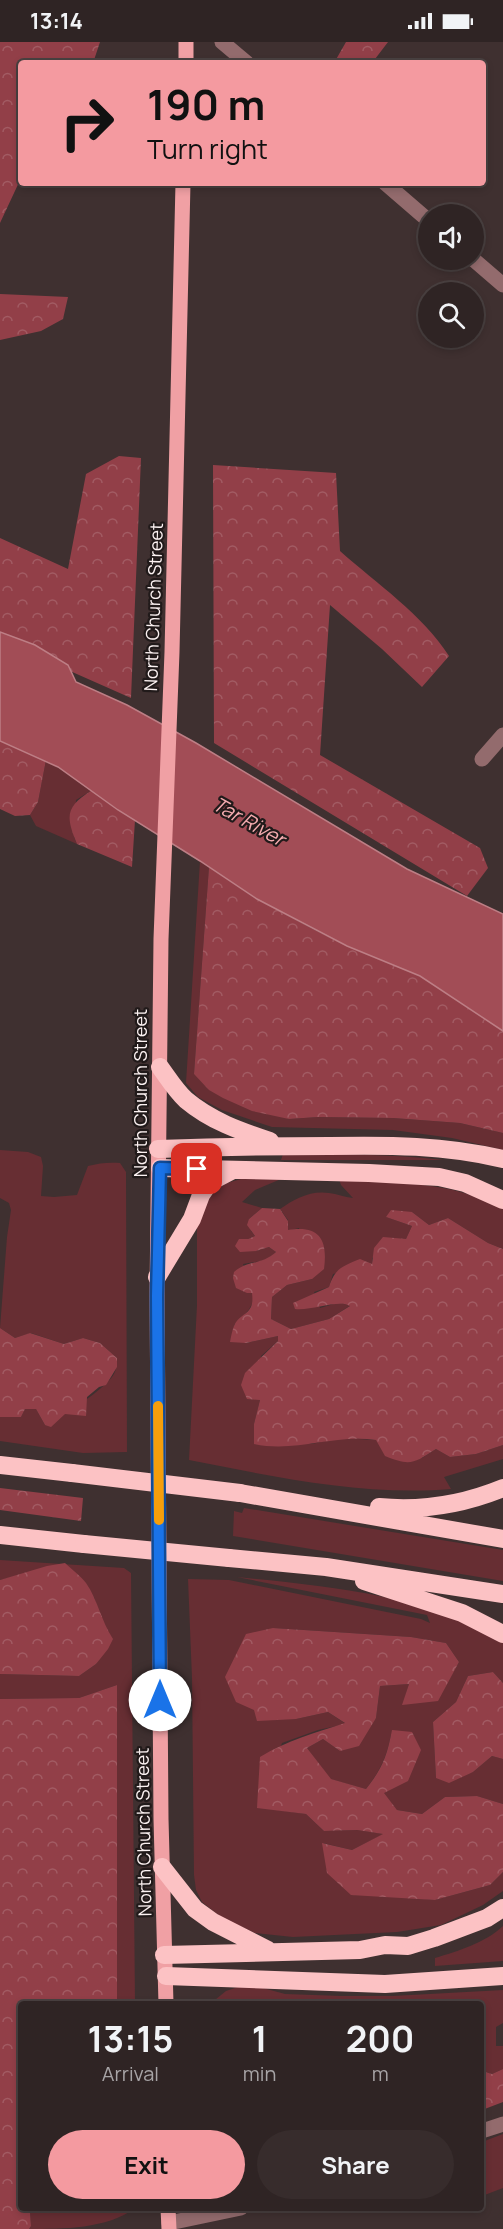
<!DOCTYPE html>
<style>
body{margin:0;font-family:Manrope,sans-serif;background:#372c2c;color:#f1f3f6;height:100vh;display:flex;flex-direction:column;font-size:22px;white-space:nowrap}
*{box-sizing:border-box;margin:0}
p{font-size:20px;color:#a7a4a6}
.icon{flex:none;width:33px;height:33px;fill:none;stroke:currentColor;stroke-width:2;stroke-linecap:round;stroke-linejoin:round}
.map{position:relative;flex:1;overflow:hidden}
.side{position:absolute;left:18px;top:1959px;width:466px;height:210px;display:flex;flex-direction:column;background:#2f2424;border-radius:6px;box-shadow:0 3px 9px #0003,0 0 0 2px #4a4141}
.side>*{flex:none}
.guide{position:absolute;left:18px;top:18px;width:468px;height:126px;border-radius:6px;box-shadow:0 3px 9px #0003,0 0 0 2px #4a4141;background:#f49aa0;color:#111;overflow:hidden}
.buttons{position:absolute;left:418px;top:162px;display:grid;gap:12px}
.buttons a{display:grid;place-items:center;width:66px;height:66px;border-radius:50%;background:#2f2424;box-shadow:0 3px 9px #0003,0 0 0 2px #4a4141;font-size:30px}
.pin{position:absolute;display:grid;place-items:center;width:51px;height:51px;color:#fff;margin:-26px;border-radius:12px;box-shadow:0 3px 9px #0006}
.me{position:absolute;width:66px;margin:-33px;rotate:0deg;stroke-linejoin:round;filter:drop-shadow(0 0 4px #0008)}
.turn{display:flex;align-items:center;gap:21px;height:126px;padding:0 30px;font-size:27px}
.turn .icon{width:78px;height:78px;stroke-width:2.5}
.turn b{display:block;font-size:42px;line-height:51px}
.eta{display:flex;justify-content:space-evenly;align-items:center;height:102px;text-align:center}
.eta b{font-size:36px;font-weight:700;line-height:42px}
.primary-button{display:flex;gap:12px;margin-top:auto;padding:12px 30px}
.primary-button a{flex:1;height:69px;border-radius:36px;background:#f49aa0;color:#111;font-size:24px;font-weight:700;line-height:69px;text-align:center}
.primary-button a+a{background:#372c2c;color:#f1f3f6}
.status{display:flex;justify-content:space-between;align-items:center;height:42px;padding:0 30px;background:#2f2424;direction:ltr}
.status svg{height:16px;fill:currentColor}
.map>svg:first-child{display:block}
.green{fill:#672e33}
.forest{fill:url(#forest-crowns)}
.water{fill:#a24d56;stroke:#bd7e85;stroke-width:1.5}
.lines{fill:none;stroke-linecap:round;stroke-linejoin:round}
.minor{stroke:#936b6d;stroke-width:15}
.major{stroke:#f0a0a4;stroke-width:15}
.highway{stroke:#fcc2c4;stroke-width:18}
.highway-bridge{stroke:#fcc2c4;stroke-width:18}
.route-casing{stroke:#114b97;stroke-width:15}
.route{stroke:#1a73e8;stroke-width:10}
.slow{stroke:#f59e0b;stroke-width:10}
.labels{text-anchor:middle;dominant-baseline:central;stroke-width:4.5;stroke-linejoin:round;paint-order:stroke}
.street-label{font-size:18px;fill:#fcf2f2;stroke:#211a1a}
.water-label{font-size:20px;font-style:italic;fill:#f5acb0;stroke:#211a1a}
</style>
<div class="status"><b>13:14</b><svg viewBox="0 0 49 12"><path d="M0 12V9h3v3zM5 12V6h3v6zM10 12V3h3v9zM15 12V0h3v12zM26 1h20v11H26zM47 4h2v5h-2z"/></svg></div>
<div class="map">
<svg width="503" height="2187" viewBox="0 0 503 2187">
<defs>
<pattern id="forest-crowns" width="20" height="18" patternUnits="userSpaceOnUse" patternTransform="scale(1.5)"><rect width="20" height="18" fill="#923f48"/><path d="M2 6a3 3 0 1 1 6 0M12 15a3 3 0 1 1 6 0" fill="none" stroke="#a25b63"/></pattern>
</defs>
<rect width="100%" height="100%" fill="#3f3030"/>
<!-- green -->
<path class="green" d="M 46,718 L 92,748 L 76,758 L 74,795 L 77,802 L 36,784 L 30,773 L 38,760 Z
M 200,819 L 209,825 L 194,1032 L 289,1077 L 318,1075 L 393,1076 L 460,1081 L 503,1091 L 503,1108 L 452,1096 L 393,1088 L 272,1085 L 222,1068 L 198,1055 L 186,1041 Z
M 0,1108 L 28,1110 L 41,1115 L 43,1124 L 41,1154 L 54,1155 L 77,1153 L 88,1124 C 99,1121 109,1120 120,1121 L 126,1130 L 127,1410 L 83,1411 L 0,1399 L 0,1375 L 21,1375 L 25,1367 L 36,1367 L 45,1383 C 65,1372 97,1353 112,1335 C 116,1330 117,1323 117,1316 L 100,1301 L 83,1296 L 64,1302 L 31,1291 L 15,1296 L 0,1286 L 7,1195 L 11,1168 L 9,1161 L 0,1156 Z
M 283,1112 C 337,1112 391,1112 444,1118 L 281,1118 Z
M 241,1137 L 281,1137 L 255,1148 L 242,1160 L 262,1166 L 249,1177 L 251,1189 L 255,1194 L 248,1197 L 256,1209 L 269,1205 L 276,1210 L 267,1218 L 243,1222 C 254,1255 262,1258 234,1283 L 246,1301 L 278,1294 L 278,1299 L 261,1314 L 260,1358 L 254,1382 L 311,1402 L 341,1396 L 376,1398 L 422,1416 L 436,1407 L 450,1415 L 476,1412 L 503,1403 L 503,1417 L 444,1435 L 451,1447 C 362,1454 276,1435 189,1418 L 197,1263 L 197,1179 L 203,1164 L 220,1143 Z
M 339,1137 C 396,1141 451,1139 503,1166 L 503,1207 L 488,1201 L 448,1176 L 429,1183 L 412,1170 L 386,1175 L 412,1184 L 406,1197 L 372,1216 L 372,1222 L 333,1232 L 329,1245 L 314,1250 L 320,1266 L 337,1261 L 351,1263 L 329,1277 L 291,1287 L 271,1277 L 272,1255 L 287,1243 L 312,1237 L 299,1186 L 287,1189 L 288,1178 L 280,1167 C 294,1157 311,1148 329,1151 C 337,1152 344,1155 353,1156 L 341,1143 Z
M 244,1466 L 503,1508 L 503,1539 L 233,1494 L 234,1469 L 242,1471 Z
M 0,1518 L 124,1526 L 131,1531 L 135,1962 L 116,1962 L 117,1643 L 79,1656 L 0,1657 L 0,1632 L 79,1634 L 96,1622 L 112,1596 L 103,1582 L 94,1555 L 16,1534 L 0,1538 Z
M 237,1535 C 325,1544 427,1552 503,1601 L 503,1641 L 493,1630 L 468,1634 L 456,1660 L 433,1680 L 436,1736 L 473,1730 L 492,1714 L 503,1717 L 503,1762 L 477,1754 L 445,1755 L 422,1772 L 397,1768 L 383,1751 L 392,1688 C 387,1714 382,1726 366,1747 L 330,1737 L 307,1706 L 323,1697 L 340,1709 L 376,1676 L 380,1644 L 409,1642 L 403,1662 L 449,1637 L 459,1620 L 446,1601 L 411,1595 L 273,1586 L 296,1677 L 328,1670 L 346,1682 L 318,1688 L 282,1701 L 257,1765 L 306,1772 L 324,1789 L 357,1788 L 384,1792 L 352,1808 L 323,1801 L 403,1855 L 435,1858 L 490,1843 L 503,1830 L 503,1849 L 483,1863 L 441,1883 L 397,1890 L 293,1895 L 255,1891 L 222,1876 L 202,1860 L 196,1848 L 194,1833 L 192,1636 L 188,1537 L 229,1538 L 421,1577 L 430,1581 L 427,1573 Z
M 503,1884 L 503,1919 L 435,1924 L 435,1916 C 458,1909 485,1901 503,1884 Z
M 238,1945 L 263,1946 L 285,1952 L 341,1954 L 393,1954 L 503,1948 L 503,1981 L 496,1985 L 496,2004 L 503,2004 L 503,2027 L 492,2032 L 482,2029 L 482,1962 L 210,1962 L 226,1949 Z
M 503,2092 L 503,2146 L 482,2154 L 482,2100 Z
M 24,2166 L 135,2166 C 107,2187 63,2187 29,2187 L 31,2184 L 30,2170 Z"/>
<!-- forest -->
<path class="forest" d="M 0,0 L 100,0 L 93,21 L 21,21 L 21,136 L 0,181 Z
M 346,0 L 388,0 L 372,21 L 334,21 Z
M 0,252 L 68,255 L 63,277 L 41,289 L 0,298 Z
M 119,414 L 141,416 L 131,656 L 0,598 L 0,496 L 68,527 L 86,432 Z
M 213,423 L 336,431 L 340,509 C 377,542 422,572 449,614 L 422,645 L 382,607 L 330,563 L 320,713 L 480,806 L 488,826 L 467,854 L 214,701 Z
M 0,699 L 46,718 L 38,760 L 30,773 L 15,774 L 0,767 Z
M 92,748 L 135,778 L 132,825 L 77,802 C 65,773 66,765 92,748 Z
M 209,825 L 257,857 L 311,886 L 347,904 L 420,934 L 503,989 L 503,1091 L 460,1081 L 393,1076 L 318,1075 L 289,1077 L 252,1069 L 223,1056 L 209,1048 L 194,1032 Z
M 262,1166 L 280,1167 L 288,1179 L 288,1188 C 319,1183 328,1197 324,1227 L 312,1237 L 287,1243 L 272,1255 L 271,1277 L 291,1287 L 329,1277 L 350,1264 C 339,1257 312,1269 295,1267 L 293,1261 L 329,1245 C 335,1226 343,1224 360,1217 L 372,1222 L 374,1206 L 383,1195 L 406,1197 L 412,1184 L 386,1175 L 391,1168 L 412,1170 L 429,1183 L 448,1176 L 488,1201 L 503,1207 L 503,1403 L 476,1412 L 450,1415 L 436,1407 C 413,1422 410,1424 385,1414 L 376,1398 C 333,1392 296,1411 254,1402 L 254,1382 L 260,1358 L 247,1357 L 241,1343 L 245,1331 L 278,1299 L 278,1294 L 246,1301 L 230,1300 C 231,1295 232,1289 234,1284 C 241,1269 255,1274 252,1251 L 247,1251 L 236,1246 L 233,1236 L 234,1230 C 248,1218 262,1223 276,1210 L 269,1205 L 256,1209 L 240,1210 L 235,1204 L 239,1197 L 248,1197 L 255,1194 L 247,1183 L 249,1177 Z
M 0,1286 L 15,1296 L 30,1291 L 64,1302 L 83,1296 L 100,1301 L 117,1316 L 117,1325 L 106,1343 L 99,1345 L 87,1355 L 86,1374 L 65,1372 L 51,1385 L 45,1383 L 36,1367 L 25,1367 L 21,1375 L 0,1375 Z
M 0,1446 L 83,1456 L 81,1479 L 0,1468 Z
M 65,1521 C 72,1528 81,1534 86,1541 C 98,1558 101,1579 113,1597 L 108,1607 L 96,1622 L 79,1634 L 0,1632 L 0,1538 L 47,1524 Z
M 273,1586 L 411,1595 L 446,1601 L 459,1620 L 438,1659 L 402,1663 L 409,1642 L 380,1644 L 376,1676 L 359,1704 L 340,1709 L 323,1697 L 307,1706 L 331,1737 L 366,1747 C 382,1727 387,1714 392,1688 L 412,1690 L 421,1708 L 408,1739 L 384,1751 L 397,1768 L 422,1772 L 445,1755 L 477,1754 L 503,1762 L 503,1830 L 490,1843 L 435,1858 L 351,1853 L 327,1831 L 322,1801 L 352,1808 L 383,1792 L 357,1788 L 324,1789 L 306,1772 L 257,1766 L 260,1715 C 288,1698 314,1691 345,1681 L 328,1670 L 296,1677 L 257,1679 L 254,1668 L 236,1660 L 225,1635 L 246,1592 Z
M 493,1630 L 503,1641 L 503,1717 L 492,1714 L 473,1730 L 449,1741 L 436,1736 L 433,1680 L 456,1660 L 468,1634 Z
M 117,1643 L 117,1961 L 21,1962 L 21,2127 L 17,2161 L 21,2166 L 30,2170 L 31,2184 L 29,2187 L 0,2187 L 0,1657 L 79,1656 Z
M 503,2027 L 503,2060 L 482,2068 L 482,2029 L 492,2032 Z"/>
<!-- water -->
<path class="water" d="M 0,590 L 35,603 L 68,623 L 76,640 L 127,663 L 196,701 L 407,827 L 503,872 L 503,989 L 420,934 L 347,904 L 257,857 L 200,819 L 118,768 L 58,725 L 0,699 Z"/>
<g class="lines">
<!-- minor -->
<path class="minor" d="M 222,0 L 247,21
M 385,141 L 429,179
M 474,218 L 503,243
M 482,717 L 503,693
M 482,2089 L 503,2082
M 169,2181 L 241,2166"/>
<!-- major -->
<path class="major" d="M 186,21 L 186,0
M 166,1962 L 161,1777 L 157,1254 L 161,897 L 172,610 L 183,141
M 168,2166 L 169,2187"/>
<!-- highway -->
<path class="highway" d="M 160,1025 C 168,1036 176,1049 186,1058 C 211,1079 240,1089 270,1099
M 158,1107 C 215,1105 272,1104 329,1104 C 389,1103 444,1103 503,1117
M 160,1126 L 369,1131 L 439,1135 L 465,1141 L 503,1158
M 157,1235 L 192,1177 L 201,1153 L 210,1140 L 231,1129
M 0,1423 L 72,1431
M 240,1451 L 503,1497
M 379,1465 C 421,1469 464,1462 503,1446
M 0,1493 L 84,1502
M 229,1516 L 326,1525 L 503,1552
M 364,1539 L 462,1571 L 503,1592
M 162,1825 L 195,1867 L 213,1880 L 268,1908
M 164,1913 L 360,1908 L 385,1903 L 408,1904 L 434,1896 L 487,1876 L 503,1866
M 166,1934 L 385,1942 L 503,1934"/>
<!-- highway-bridge -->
<path class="highway-bridge" d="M 72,1431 L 240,1451
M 84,1502 L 229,1516"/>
</g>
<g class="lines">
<defs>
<path id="route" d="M 160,1658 L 157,1254 L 160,1126 L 197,1127"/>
</defs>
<!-- route casing -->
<use href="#route" class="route-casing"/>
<!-- route -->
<use href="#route" class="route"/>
<!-- slow -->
<path class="slow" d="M 158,1364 L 159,1478"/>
</g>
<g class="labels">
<!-- street labels -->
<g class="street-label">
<text transform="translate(153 565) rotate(-88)">North Church Street</text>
<text transform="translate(140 1051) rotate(-90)">North Church Street</text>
<text transform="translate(143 1790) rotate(-91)">North Church Street</text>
</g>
<!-- water labels -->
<g class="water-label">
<text transform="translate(249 779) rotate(29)">Tar River</text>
</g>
</g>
</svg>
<div class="buttons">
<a><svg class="icon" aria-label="sound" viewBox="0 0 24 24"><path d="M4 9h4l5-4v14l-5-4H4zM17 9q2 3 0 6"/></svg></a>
<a><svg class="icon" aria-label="search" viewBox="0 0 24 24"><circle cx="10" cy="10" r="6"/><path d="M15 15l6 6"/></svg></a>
</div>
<div class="pin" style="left:197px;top:1127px;background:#d93025"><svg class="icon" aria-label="arrive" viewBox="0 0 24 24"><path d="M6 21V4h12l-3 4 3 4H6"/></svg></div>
<svg class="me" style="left:160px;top:1658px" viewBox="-20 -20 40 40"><circle r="19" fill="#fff"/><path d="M0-13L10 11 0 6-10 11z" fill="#1a73e8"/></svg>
<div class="guide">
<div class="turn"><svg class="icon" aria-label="right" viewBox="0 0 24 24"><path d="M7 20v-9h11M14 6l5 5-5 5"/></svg><div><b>190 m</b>Turn right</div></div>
</div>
<section class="side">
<div class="eta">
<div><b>13:15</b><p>Arrival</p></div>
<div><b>1</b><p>min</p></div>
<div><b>200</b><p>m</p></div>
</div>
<div class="primary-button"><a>Exit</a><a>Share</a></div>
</section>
</div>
